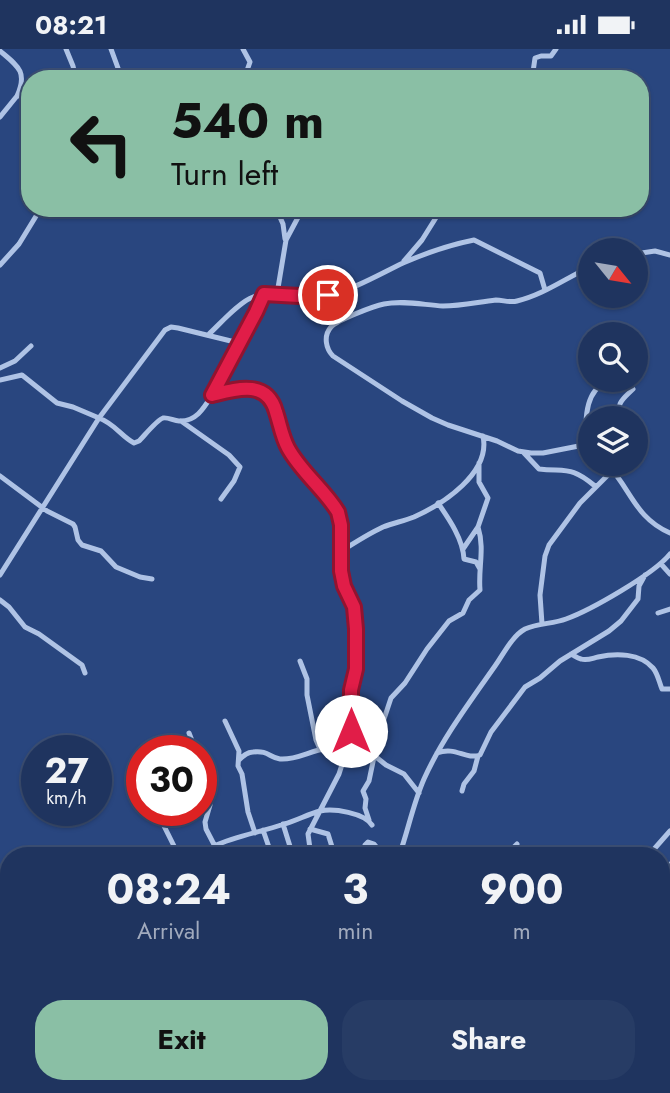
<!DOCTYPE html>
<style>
body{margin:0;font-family:Jost,sans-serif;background:#273c65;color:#f1f3f6;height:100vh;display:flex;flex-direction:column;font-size:26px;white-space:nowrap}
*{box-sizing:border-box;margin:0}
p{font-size:23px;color:#a1aabd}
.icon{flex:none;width:38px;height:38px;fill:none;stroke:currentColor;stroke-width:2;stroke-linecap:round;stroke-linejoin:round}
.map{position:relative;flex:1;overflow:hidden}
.details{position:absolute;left:0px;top:798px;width:670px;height:247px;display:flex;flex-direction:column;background:#1f345f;border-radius:28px 28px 0 0;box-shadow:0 2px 5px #0004,0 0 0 2px #3c4f74}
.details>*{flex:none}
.banner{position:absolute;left:21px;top:21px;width:628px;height:147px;border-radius:28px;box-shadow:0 2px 5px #0004,0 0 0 2px #3c4f74;background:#8abfa5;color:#111;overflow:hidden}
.needle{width:46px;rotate:120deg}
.buttons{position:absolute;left:578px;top:189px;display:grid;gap:14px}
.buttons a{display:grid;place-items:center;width:70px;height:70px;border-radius:50%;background:#1f345f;box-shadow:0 2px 5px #0004,0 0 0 2px #3c4f74;font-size:35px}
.speed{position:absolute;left:21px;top:686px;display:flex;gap:14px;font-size:35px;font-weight:700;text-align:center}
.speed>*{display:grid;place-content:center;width:91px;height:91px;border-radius:50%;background:#1f345f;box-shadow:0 2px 5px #0004,0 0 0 2px #3c4f74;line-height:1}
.speed small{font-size:18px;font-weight:400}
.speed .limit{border:10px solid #d22;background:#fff;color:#111}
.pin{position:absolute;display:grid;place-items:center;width:60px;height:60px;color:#fff;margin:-30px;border:4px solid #fff;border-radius:50%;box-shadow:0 2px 7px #0007}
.me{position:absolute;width:77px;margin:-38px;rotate:0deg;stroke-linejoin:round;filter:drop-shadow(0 0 5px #0008)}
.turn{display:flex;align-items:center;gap:24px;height:147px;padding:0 35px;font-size:32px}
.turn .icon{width:91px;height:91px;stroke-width:2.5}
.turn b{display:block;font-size:49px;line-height:60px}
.eta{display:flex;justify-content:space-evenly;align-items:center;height:119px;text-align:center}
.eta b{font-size:42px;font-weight:700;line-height:49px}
.action{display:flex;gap:14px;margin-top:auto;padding:14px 35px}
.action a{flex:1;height:80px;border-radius:28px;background:#8abfa5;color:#111;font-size:28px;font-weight:700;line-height:80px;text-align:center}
.action a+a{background:#273c65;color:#f1f3f6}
.status{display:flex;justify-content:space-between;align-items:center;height:49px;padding:0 35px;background:#1f345f;direction:ltr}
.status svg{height:19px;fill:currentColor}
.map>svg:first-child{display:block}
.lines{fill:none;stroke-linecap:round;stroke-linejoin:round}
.minor{stroke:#afc3e5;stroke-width:5}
.tertiary{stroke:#afc3e5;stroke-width:6}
.route-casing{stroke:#92132f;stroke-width:18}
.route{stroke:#e11d48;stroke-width:12}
</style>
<div class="status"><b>08:21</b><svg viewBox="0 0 49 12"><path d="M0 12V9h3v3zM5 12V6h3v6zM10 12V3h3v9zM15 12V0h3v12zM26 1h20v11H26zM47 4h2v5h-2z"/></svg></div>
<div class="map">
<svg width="670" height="1044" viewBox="0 0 670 1044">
<rect width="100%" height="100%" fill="#29467f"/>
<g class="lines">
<!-- minor -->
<path class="minor" d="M 66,0 L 73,17 L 76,30
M 111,0 L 122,30
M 243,0 L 250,13 L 244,30
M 0,2 C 18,17 28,23 17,47
M 532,30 L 535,9 L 541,7 L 551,7 L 556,0
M 0,68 L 17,47 L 30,47
M 276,159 L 283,175 L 285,190
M 635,205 L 655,202 L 670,206
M 404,212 L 422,191 L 442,159
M 0,216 L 19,195 L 41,159
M 277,245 L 286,191 L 303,159
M 208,286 C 220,275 239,253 253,248 C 278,239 304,252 328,246 C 355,240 378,226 403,214 C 426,204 449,196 474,191 L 540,224 L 545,241
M 0,319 L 15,312 L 31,297
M 0,331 L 22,326 L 57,354 L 73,358 L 99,369 L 165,281 L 171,278 L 178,279 L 239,294
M 212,346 L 238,340 L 248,339 L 262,343 L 269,349 L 276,361 L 287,398 L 296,412 L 335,459 L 339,469 L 341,522 L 344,537 L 354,558 L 356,580 L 356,620 L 351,641 L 352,673 L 347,700 L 339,725 L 308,785 L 311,807
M 619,369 C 617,353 622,351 633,340
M 181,372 L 229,406 L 240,418 L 234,432 L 221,450
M 589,395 L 543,404 L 531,404 L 518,402 L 497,392 L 448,376 L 432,369 L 402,352 L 333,307 C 326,300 323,287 331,278 C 337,271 374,257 384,255 C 403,251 424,256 443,257 C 461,257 478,253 496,251 C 503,251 510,254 517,252 C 543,246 566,229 590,218
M 590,396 C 583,379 585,348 600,337
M 524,404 L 539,420 C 567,423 571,417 595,437
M 607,415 C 631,440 635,469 670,484
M 0,427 L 47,462 L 73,475 L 75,478 L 78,491 L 82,496 L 101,502 L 116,518 L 140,528 L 152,530
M 438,454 C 449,470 463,490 464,510 L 476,513 L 480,520
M 463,500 L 478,478 L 488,449 L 479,433 L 479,414
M 340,503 C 354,494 368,485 383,478 C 393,474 404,472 414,468 C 443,455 491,424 483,387
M 661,515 L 670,525
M 0,526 L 99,369 C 115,375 121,387 134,394 L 139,392 C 144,387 157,371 163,369 C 168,368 174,372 179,372 C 196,373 204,359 212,346 L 256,263 L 264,245
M 0,551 L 9,558 L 25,578 L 39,585 L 82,616 L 85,624
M 658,564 L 670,560
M 542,575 L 540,546 L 545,507 L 549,496 L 580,454 L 613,421 L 623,415
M 571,605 C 575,607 577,609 581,610 C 587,612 593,609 598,608 C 616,604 640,604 653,619 C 658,625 659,633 662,640 L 670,640
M 300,612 L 307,630 L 307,646 L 316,691 L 320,700
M 225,672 L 239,702 L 238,717 L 242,725 L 248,763 L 255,784
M 189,684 L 196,702
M 354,698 L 376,708 L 386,716 L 404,725 L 419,744
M 347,700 C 357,694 367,699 376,694 L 391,649 L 405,634 L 427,600 L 449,572 L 463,564 L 469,551 L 480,541 C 478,519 485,500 478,478
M 437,704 C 456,697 465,711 480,706 L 491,683 L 525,638 L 540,629 L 560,612 L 609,582 L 621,572 L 638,550 L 639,537 L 645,526
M 239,711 C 243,707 247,703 253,703 C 268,701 270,709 280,710 C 303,712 324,690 345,705
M 201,716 L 207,730 L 210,756 L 205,773 L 206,780 L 220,807
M 462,742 L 464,735 L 474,722 L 478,707
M 156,761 L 179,807
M 369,771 L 365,759 L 366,750 L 363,742 L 369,732 L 374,708
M 283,775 L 293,807
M 310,780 L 328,785 L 333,801 L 337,807
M 263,781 L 272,807
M 214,797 C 236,787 261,783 284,775 C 296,772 308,765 320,762 C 334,759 364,764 372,776
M 363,807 L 365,796 L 368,793 L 374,795 L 384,807
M 399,807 C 408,782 413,755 424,730 C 442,690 469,654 495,617 C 503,606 512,587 525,580 C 538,574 553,575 566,570 C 591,561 654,525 670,505
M 505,807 L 517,795
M 648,807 L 670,782
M 662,820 L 670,815
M 662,823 L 670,828
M 664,862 L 670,867
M 662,1008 L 670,1000
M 80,1036 L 90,1044
M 363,1036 L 366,1044
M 479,1036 L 488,1044
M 537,1036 L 541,1044
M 214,1044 L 217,1036
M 434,1044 L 435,1036
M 443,1044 L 444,1036
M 656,1044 L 656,1036"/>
<!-- tertiary -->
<path class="tertiary" d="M 0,1028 L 9,1023
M 590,1036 L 593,1044"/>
</g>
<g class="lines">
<defs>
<path id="route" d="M 328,246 L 317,248 L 264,245 L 256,263 L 212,346 C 236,340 267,330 276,363 C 280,375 282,388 288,399 C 301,423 324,440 338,463 L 341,476 L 341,522 L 344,537 L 354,558 L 356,580 L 356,620 L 351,641 L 351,682"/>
</defs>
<!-- route casing -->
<use href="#route" class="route-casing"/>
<!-- route -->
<use href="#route" class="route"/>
</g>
</svg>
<div class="buttons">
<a><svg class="needle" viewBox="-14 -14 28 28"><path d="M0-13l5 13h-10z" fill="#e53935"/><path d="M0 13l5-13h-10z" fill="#a1aabd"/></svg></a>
<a><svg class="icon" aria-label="search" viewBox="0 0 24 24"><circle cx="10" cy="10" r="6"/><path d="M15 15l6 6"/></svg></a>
<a><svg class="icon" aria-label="layers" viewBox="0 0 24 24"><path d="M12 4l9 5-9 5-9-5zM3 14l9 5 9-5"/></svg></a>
</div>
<div class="speed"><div>27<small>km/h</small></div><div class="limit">30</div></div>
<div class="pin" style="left:328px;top:246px;background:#d93025"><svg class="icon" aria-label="arrive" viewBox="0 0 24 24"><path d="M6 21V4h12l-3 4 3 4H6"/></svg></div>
<svg class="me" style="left:351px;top:682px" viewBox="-20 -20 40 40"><circle r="19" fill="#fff"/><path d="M0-13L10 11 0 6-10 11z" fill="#e11d48"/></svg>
<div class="banner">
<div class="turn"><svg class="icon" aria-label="left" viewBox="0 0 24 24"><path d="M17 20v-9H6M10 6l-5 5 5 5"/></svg><div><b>540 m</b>Turn left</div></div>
</div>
<section class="details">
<div class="eta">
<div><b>08:24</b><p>Arrival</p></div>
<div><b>3</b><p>min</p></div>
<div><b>900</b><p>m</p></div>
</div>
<div class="action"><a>Exit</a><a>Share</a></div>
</section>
</div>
